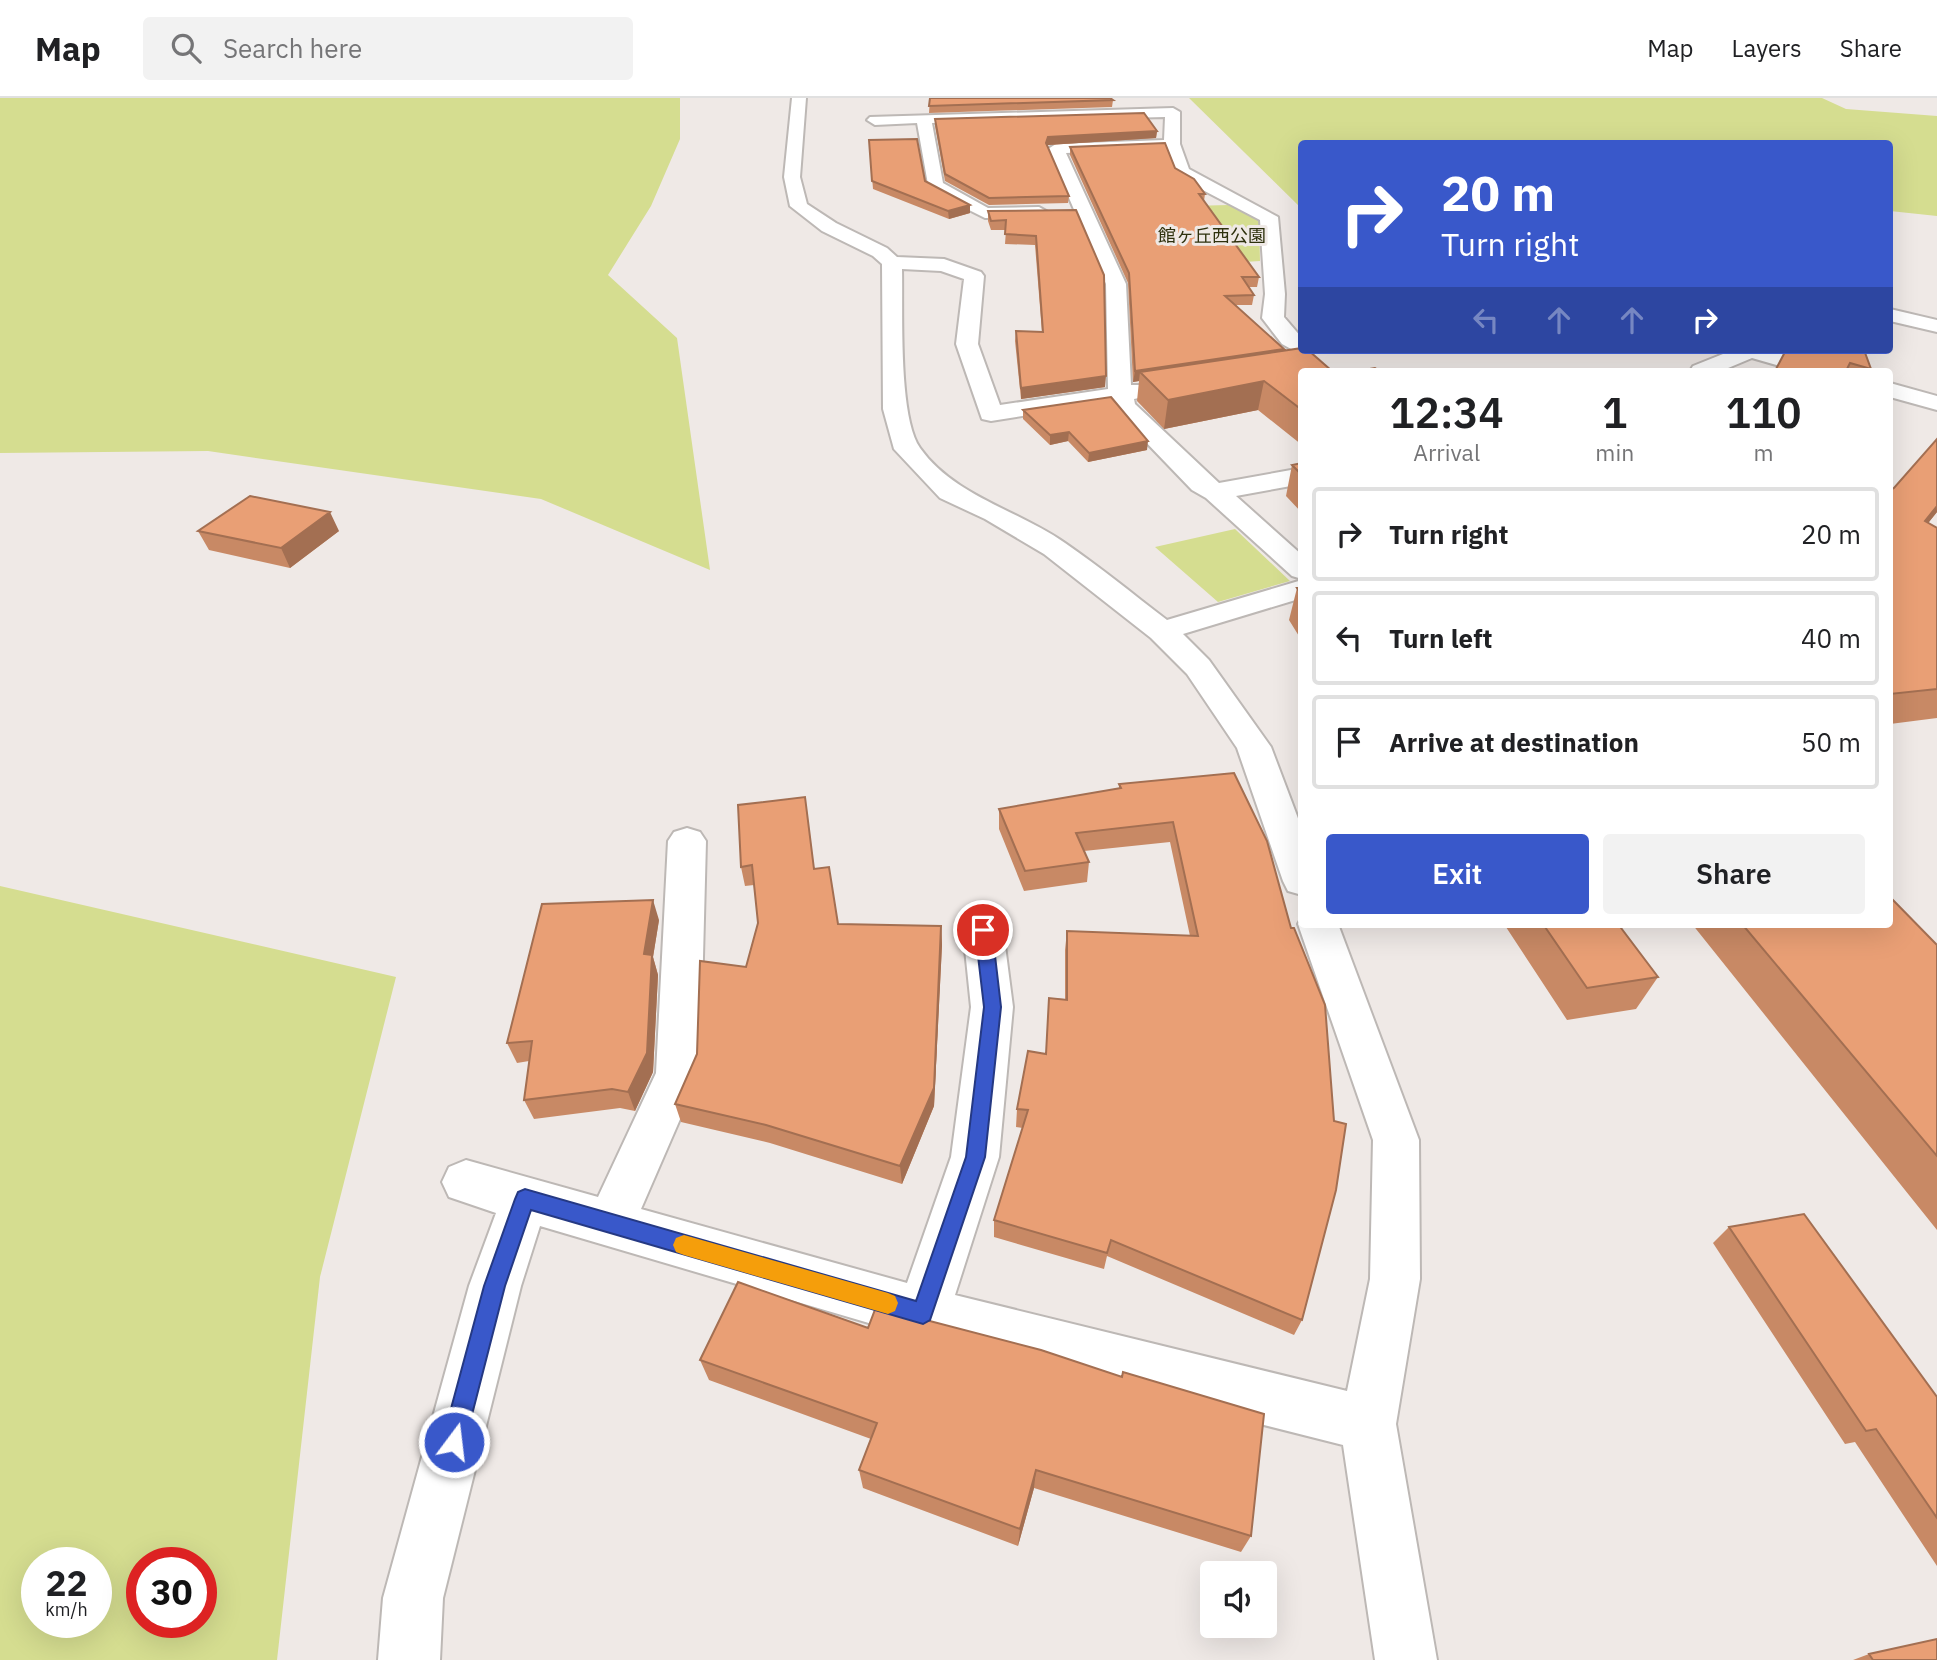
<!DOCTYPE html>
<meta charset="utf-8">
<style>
body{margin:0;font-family:"IBM Plex Sans","Noto Sans JP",sans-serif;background:#f2f2f2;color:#202124;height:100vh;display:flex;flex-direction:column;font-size:26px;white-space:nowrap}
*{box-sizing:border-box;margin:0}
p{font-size:23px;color:#757577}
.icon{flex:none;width:38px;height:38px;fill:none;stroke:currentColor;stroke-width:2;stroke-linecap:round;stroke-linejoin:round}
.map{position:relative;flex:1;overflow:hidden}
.sheet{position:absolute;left:1298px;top:270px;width:595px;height:560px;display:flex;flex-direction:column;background:#fff;border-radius:7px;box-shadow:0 7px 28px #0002}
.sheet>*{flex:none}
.top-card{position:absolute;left:1298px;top:42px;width:595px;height:214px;border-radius:7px;box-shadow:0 7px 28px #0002;background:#3958ca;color:#fff;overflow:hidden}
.fabs{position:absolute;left:1200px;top:1463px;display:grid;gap:14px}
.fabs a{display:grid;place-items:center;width:77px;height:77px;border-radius:7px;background:#fff;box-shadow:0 7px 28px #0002;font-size:35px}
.speed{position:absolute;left:21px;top:1449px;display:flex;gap:14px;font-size:35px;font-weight:700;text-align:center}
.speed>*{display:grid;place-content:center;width:91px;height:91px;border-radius:50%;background:#fff;box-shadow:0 7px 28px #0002;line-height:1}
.speed small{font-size:18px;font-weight:400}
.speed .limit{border:10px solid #d22;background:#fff;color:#111}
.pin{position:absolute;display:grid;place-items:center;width:60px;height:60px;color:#fff;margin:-30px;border:4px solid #fff;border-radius:50%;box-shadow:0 2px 7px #0007}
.me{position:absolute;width:77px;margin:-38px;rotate:15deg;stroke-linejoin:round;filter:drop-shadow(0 0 5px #0008)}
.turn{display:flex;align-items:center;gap:24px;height:147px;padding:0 28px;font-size:32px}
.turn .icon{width:91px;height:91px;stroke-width:2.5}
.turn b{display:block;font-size:49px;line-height:60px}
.lanes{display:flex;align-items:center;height:66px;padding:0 28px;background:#0003;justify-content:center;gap:35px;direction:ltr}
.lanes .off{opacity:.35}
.eta{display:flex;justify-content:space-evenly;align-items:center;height:119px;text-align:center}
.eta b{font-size:42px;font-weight:600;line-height:49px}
.action{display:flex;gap:14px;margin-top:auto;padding:14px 28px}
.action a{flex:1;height:80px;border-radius:7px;background:#3958ca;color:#fff;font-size:28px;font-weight:600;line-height:80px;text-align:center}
.action a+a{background:#f2f2f2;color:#202124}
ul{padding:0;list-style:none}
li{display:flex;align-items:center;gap:21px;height:94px;margin:0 14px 10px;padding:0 14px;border:4px solid #e0e0e0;border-radius:7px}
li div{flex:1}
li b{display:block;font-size:26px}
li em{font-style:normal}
header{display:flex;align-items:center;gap:42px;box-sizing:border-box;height:98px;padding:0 35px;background:#fff;border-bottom:2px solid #e0e0e0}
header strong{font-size:33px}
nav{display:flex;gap:38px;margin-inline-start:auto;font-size:24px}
.search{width:490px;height:63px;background:#f2f2f2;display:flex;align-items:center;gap:18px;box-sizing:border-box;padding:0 24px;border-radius:7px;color:#757577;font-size:26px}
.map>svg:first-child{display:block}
.green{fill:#d5dd90;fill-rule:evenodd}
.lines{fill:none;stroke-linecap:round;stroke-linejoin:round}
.minor-casing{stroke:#bdb8b5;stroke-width:4}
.minor{fill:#fff;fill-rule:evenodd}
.wall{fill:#c88965}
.shaded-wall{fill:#a36f52}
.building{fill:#e99f75;stroke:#a36f52;stroke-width:2}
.route{fill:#3958ca;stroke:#253983;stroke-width:2}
.slow{fill:#f59e0b}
.labels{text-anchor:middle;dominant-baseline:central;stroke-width:6;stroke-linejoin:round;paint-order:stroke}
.far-park-label{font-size:18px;fill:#2e310d;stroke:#efe9e6}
</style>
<header>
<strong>Map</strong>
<div class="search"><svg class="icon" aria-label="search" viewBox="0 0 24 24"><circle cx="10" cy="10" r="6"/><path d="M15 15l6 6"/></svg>Search here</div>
<nav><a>Map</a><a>Layers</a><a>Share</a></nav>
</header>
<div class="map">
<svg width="1937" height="1562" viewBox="0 0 1937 1562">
<rect width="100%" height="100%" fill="#efe9e6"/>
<!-- green -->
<path class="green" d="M 0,0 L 680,0 L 680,41 L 651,108 L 608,177 L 677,240 L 710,472 L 541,401 L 208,353 L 0,355 Z
M 1189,0 L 1822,0 L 1846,11 L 1937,18 L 1937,118 L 1890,113 L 1890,46 L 1302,46 L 1302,111 Z
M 1228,107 L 1259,121 L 1260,163 L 1182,168 L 1152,109 Z
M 1235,431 L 1290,483 L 1218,504 L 1155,449 Z
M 0,788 L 396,879 L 320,1179 L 277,1562 L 0,1562 ZM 37,1465 L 96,1465 L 96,1524 L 37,1524 ZM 142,1465 L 201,1465 L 201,1524 L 142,1524 Z"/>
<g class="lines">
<defs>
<path id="minor" d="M 792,0 L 806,0 L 800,79 L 807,106 L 836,125 L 887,150 L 897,159 L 944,161 L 981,174 L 984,178 L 978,246 L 1000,307 L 1108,291 L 1106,186 L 1048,51 L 1056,46 L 1164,42 L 1165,19 L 932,25 L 943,85 L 988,110 L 1039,109 L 1048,114 L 1039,119 L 985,120 L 929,92 L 917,25 L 875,27 L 867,22 L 870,19 L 1173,10 L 1180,14 L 1180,46 L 1189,71 L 1278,119 L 1285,196 L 1284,219 L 1302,240 L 1302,252 L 1312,252 L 1302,257 L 1282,246 L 1262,220 L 1265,196 L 1260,122 L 1176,78 L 1166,51 L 1066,55 L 1126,186 L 1131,287 L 1153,287 L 1157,292 L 1153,297 L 1134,301 L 1135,306 L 1219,385 L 1302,370 L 1302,386 L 1236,398 L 1302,457 L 1302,481 L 1292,478 L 1206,400 L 1192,392 L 1116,313 L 1111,304 L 991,323 L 982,321 L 956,246 L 964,181 L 941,173 L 902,171 C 903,212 898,319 920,350 C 954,398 1018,412 1065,445 C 1100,469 1133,496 1167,522 L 1302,482 L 1302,500 L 1183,536 L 1209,562 L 1271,649 L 1302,731 L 1302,797 L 1288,793 L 1283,783 L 1237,650 L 1187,576 L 1151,540 L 1044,456 L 985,421 L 940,400 L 894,351 L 883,311 L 882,166 L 873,158 L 822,133 L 790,108 L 784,79 Z
M 1890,211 L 1937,222 L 1937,234 L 1890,223 Z
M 1733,252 L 1771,252 L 1830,268 L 1833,273 L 1797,273 L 1752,260 L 1721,273 L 1690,273 L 1693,268 Z
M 1890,285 L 1937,298 L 1937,312 L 1890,299 Z
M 687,730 L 700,734 L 706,743 L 700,975 L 641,1111 L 907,1185 L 951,1059 L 971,909 L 963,832 L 969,821 L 983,817 L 997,821 L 1003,832 L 1013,909 L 999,1059 L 955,1197 L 1347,1293 L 1370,1181 L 1373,1042 L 1298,826 L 1302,819 L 1302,826 L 1338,826 L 1419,1042 L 1420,1181 L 1396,1326 L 1437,1562 L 1375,1562 L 1343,1347 L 923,1241 L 540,1128 L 521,1188 L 443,1500 L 440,1562 L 378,1562 L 383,1500 L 469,1188 L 496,1115 L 449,1099 L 442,1084 L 449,1069 L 466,1062 L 598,1099 L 656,975 L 668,743 L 674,734 Z"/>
</defs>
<!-- minor casing -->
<use href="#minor" class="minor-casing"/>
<!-- minor -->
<use href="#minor" class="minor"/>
</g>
<!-- wall -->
<path class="wall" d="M 930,0 L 1113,2 L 1112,9 L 929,15 Z
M 935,21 L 1157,33 L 1156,40 L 1048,47 L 1047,48 L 1069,98 L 1068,105 L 989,107 L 945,83 L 935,28 Z
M 869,42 L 925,83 L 970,115 L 949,121 L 873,91 Z
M 1070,49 L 1175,70 L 1205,96 L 1204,103 L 1259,179 L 1257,189 L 1249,189 L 1254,197 L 1252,207 L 1236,207 L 1283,253 L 1302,273 L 1302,347 L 1258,312 L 1164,331 L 1137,303 L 1139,283 L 1133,284 L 1128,185 L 1070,57 Z
M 1076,112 L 1105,289 L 1021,301 L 1015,243 L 1016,233 L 1042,234 L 1035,147 L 1005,146 L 1006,132 L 991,132 L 988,123 L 988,113 Z
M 1864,252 L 1871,271 L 1869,273 L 1775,273 Z
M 1023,312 L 1147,352 L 1088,364 L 1068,343 L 1050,347 L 1023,321 Z
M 1937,341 L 1937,414 L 1928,425 L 1937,430 L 1937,620 L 1890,626 L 1890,392 L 1894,390 Z
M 1302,365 L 1302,415 L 1286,398 L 1292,367 Z
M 198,433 L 339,433 L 290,470 L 209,452 Z
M 1297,490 L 1302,490 L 1302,543 L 1289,522 Z
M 1234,675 L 1302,1222 L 1294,1237 L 1107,1158 L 1104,1171 L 994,1139 L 994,1122 L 1023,1030 L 1016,1029 L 1017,1011 L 1046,956 L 1049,900 L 1065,901 L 1065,852 L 1067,833 L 1190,838 L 1170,744 L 1084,753 L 1089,764 L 1087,784 L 1024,793 L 999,731 L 999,711 L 1119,691 L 1119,686 Z
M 738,707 L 815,771 L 838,826 L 941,828 L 942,847 L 934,1008 L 902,1086 L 770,1045 L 681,1024 L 675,1006 L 746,869 L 758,825 L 754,787 L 745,788 L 741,769 Z
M 659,822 L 653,859 L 658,877 L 653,974 L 635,1013 L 620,1010 L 534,1021 L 524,1002 L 529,963 L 517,965 L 507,945 Z
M 1504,826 L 1618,826 L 1658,879 L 1636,911 L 1567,922 Z
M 1692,826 L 1890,826 L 1937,847 L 1937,1132 Z
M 1729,1129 L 1937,1299 L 1937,1468 L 1855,1344 L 1845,1346 L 1713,1145 Z
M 700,1262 L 1251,1438 L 1241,1454 L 1034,1390 L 1018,1448 L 863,1390 L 859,1372 L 871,1341 L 709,1282 Z
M 1869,1556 L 1937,1562 L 1853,1562 Z"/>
<!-- shaded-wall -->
<path class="shaded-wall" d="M 1157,33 L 1156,40 L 1048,47 L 1046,52 L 1046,45 L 1048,39 Z
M 970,107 L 970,115 L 949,121 L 948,113 Z
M 1284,251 L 1282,262 L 1140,274 L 1139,283 L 1133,284 L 1135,273 Z
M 1106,278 L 1105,289 L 1021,301 L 1021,290 Z
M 1264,283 L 1258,312 L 1164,331 L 1168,302 Z
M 1069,334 L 1068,343 L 1050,347 L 1050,337 Z
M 1148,343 L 1147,352 L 1088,364 L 1089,355 Z
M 1937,408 L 1937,414 L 1905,454 L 1925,423 Z
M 330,414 L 339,433 L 290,470 L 281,450 Z
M 653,802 L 659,822 L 653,859 L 658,877 L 653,974 L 635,1013 L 628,994 L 644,856 Z
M 941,828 L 942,847 L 934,1008 L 902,1086 L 900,1068 Z
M 1036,1372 L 1034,1390 L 1018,1448 L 1020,1431 Z"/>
<!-- building -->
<path class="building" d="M 930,0 L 1110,0 L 1113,2 L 929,8 Z
M 1144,15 L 1157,33 L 1048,39 L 1046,45 L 1069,98 L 989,100 L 945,76 L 935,21 Z
M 917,41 L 925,83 L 970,107 L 948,113 L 872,83 L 869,42 Z
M 1165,45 L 1175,70 L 1194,81 L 1205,96 L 1199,96 L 1259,179 L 1242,179 L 1254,197 L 1225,198 L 1284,251 L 1135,273 L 1129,175 L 1070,49 Z
M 1076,112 L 1104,177 L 1106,278 L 1021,290 L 1016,233 L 1043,234 L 1036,138 L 1005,136 L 1006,122 L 991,123 L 988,113 Z
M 1302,250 L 1302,252 L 1308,252 L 1332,273 L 1302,273 L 1302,312 L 1264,283 L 1168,302 L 1140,274 Z
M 1786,252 L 1864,252 L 1871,271 L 1850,265 L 1846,273 L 1775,273 Z
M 1375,270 L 1380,273 L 1358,273 Z
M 1111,299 L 1148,343 L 1089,355 L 1069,334 L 1050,337 L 1023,312 Z
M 1937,341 L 1937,408 L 1925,423 L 1937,430 L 1937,591 L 1890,596 L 1890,392 L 1894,390 Z
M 1302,365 L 1302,377 L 1292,367 Z
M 250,398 L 330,414 L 281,450 L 198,433 Z
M 1297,490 L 1302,490 L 1302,498 Z
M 1234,675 L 1267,743 L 1291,830 L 1294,830 L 1325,907 L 1334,1023 L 1346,1026 L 1336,1092 L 1302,1222 L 1111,1142 L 1107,1155 L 994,1122 L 1028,1012 L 1017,1011 L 1028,953 L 1046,956 L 1049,900 L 1067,902 L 1067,833 L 1198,838 L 1173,724 L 1076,735 L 1089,764 L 1025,773 L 999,711 L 1121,690 L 1119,686 Z
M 805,699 L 814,771 L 829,769 L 838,826 L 941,828 L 934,990 L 900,1068 L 766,1027 L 675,1006 L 697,956 L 700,863 L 746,869 L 758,825 L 752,767 L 741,769 L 738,707 Z
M 1890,799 L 1937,847 L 1937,1058 L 1742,826 L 1890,826 Z
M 653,802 L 644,856 L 652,857 L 647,955 L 628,994 L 612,991 L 524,1002 L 532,943 L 507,945 L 542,806 Z
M 1543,826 L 1618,826 L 1658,879 L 1587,890 Z
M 1804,1116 L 1937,1299 L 1937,1420 L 1876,1331 L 1866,1333 L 1729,1129 Z
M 738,1184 L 868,1230 L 876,1209 L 1041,1252 L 1122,1279 L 1123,1274 L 1264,1316 L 1251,1438 L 1036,1372 L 1020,1431 L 859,1372 L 877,1325 L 700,1262 Z
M 1937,1541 L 1937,1562 L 1873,1562 L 1869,1556 Z"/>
<!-- route -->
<path class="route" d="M 983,825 L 992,832 L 1001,909 L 985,1059 L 930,1222 L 923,1226 L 531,1112 L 505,1188 L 465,1344 L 462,1352 L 454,1355 L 445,1352 L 442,1344 L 484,1188 L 515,1101 L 518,1094 L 525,1091 L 916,1203 L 966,1059 L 984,909 L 975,832 Z"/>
<!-- slow -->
<path class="slow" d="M 684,1137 L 888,1195 L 895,1198 L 898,1205 L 895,1213 L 888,1216 L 684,1157 L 676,1154 L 673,1147 L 676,1140 Z"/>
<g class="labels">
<!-- far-park labels -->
<g class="far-park-label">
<text x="1212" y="137">館ヶ丘西公園</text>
</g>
</g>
</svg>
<div class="fabs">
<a><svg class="icon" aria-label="sound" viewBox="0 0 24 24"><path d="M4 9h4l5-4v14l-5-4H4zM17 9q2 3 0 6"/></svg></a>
</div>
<div class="speed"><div>22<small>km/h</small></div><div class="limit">30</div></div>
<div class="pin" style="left:983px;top:832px;background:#d93025"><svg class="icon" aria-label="arrive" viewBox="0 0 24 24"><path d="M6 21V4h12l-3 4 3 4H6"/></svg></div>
<svg class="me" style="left:454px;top:1344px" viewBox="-20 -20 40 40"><circle r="17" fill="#3958ca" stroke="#fff" stroke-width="3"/><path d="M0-11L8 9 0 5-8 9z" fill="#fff"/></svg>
<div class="top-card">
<div class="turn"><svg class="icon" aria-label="right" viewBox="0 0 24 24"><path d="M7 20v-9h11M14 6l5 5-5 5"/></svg><div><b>20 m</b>Turn right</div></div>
<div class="lanes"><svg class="icon off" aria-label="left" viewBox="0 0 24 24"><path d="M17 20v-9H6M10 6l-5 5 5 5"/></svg><svg class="icon off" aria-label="ahead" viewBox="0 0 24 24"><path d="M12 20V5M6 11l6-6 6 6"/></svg><svg class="icon off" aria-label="ahead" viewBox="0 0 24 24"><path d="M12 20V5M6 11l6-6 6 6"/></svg><svg class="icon" aria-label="right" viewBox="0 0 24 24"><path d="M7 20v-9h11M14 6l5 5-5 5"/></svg></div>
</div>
<section class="sheet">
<div class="eta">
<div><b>12:34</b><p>Arrival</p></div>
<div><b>1</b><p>min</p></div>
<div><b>110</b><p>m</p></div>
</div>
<ul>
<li><svg class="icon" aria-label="right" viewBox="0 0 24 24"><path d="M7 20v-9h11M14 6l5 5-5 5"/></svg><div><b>Turn right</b></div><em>20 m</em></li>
<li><svg class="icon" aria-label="left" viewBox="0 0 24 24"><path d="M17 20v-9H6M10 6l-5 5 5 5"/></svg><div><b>Turn left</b></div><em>40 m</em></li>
<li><svg class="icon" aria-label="arrive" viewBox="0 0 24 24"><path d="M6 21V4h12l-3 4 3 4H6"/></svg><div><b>Arrive at destination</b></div><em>50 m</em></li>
</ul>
<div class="action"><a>Exit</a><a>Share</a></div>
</section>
</div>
